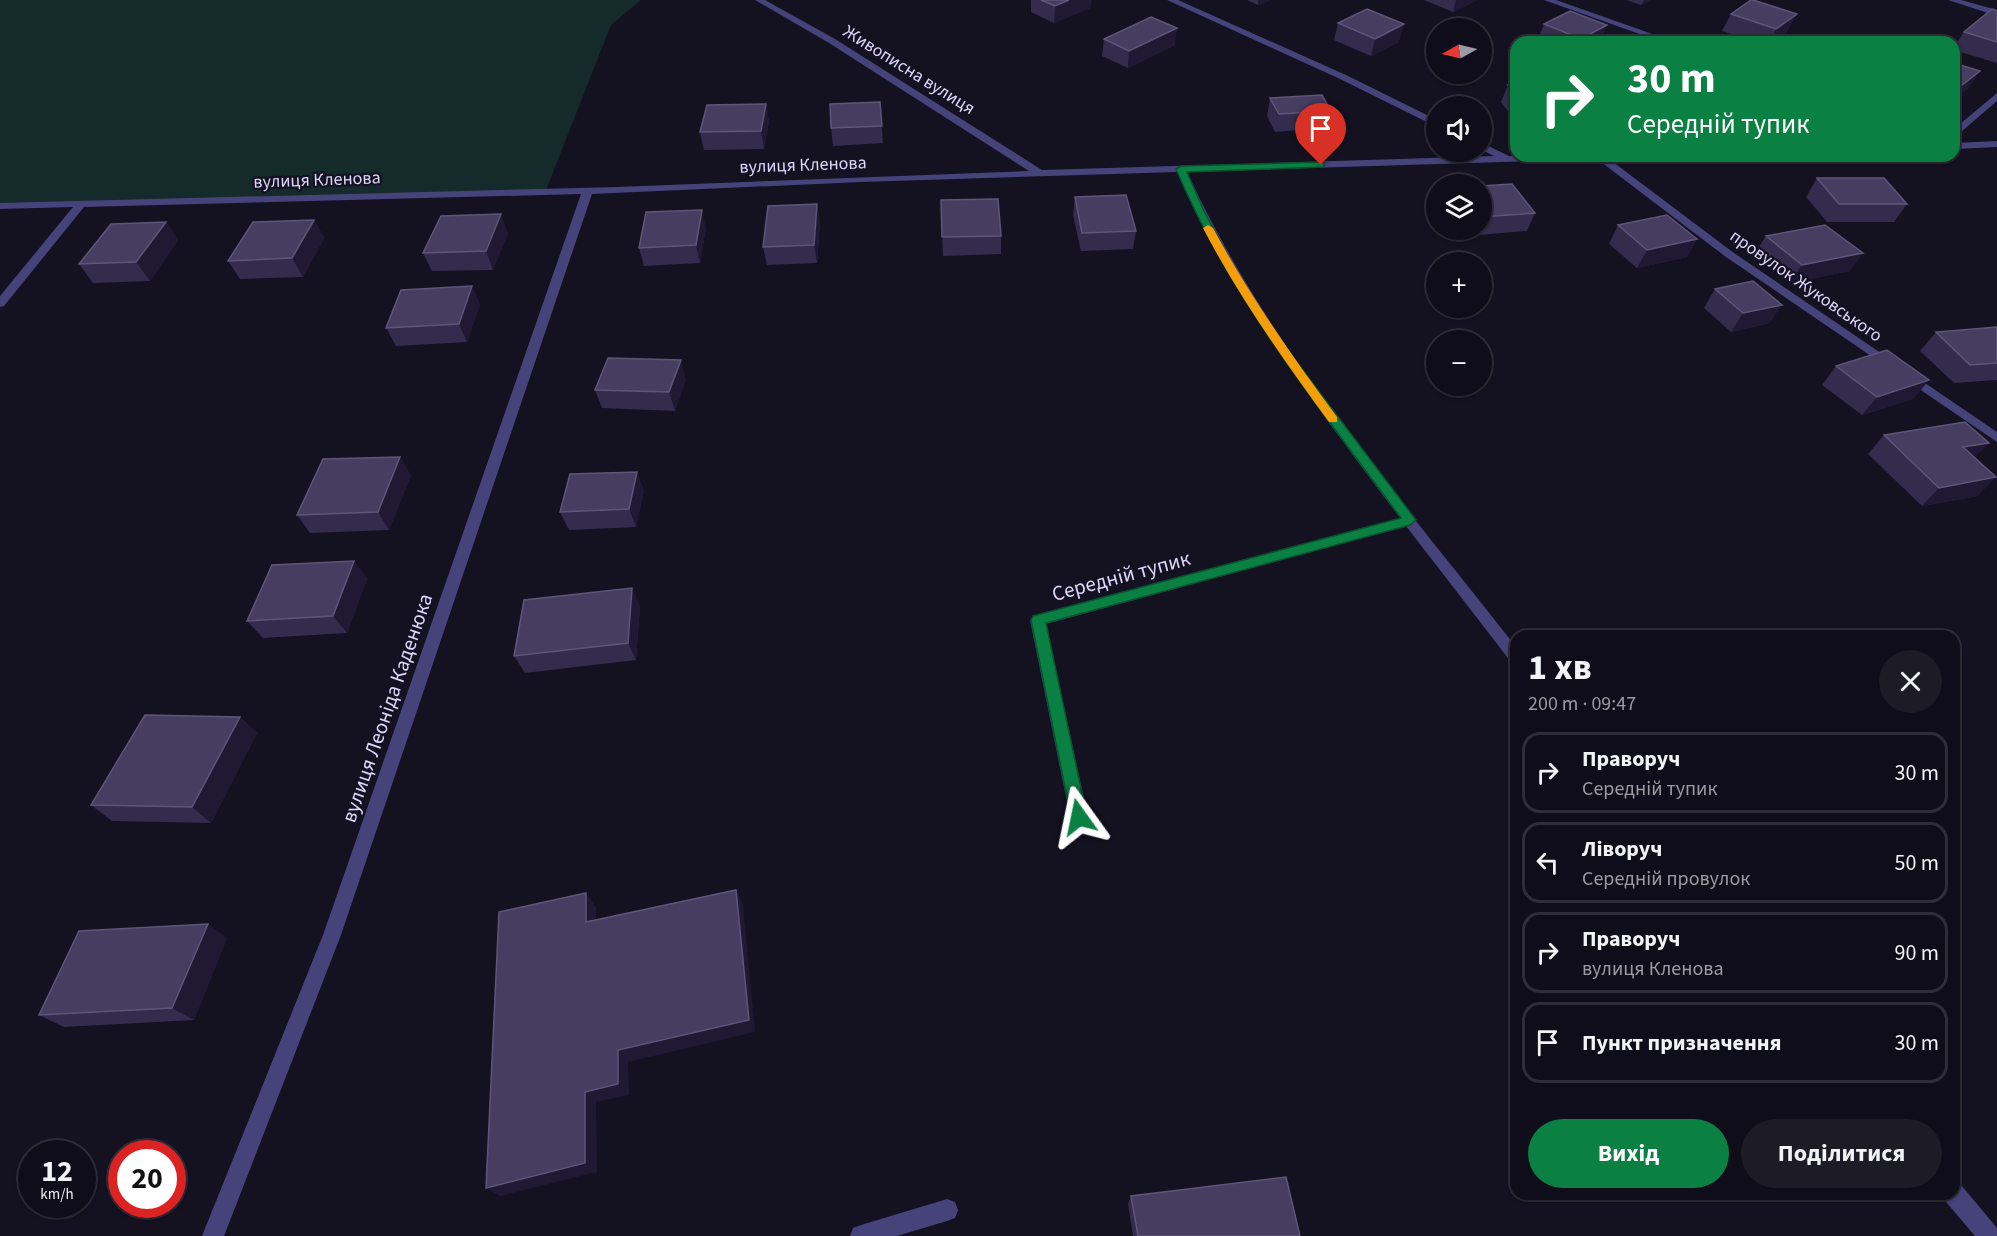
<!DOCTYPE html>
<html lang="uk">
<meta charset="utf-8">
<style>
body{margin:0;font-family:"Source Sans 3",sans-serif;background:#1d1b26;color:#f1f3f6;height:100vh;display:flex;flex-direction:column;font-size:22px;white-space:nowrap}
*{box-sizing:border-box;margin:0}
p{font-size:20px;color:#9b9ca2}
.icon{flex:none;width:33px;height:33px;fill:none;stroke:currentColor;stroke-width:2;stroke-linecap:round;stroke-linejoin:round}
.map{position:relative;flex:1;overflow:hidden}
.panel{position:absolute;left:1510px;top:630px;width:450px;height:570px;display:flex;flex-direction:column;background:#0f0d19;border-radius:18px;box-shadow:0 2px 4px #0004,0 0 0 2px #2f2d38}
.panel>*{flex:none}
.top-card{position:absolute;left:1510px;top:36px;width:450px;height:126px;border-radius:18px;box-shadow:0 2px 4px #0004,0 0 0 2px #2f2d38;background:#0b8043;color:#fff;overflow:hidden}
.needle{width:39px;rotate:262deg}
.fabs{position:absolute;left:1426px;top:18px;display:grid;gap:12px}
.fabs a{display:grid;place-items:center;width:66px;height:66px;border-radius:50%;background:#0f0d19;box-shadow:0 2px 4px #0004,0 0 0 2px #2f2d38;font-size:30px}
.speed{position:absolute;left:18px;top:1140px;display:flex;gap:12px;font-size:30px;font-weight:700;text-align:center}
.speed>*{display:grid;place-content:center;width:78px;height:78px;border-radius:50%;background:#0f0d19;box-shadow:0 2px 4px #0004,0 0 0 2px #2f2d38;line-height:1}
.speed small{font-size:15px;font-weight:400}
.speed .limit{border:9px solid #d22;background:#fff;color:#111}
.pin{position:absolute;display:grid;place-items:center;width:51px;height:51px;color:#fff;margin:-62px -26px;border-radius:50% 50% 50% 0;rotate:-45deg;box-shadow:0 0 6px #0007}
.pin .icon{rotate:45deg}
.me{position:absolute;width:66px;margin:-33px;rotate:348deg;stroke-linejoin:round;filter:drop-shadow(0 0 4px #0008)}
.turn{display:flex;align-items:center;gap:21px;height:126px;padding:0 18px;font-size:27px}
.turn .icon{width:78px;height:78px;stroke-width:2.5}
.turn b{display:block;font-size:42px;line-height:51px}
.round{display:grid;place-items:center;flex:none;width:63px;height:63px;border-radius:32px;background:#1d1b26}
.summary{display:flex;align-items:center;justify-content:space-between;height:102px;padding:0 18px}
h1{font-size:36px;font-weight:700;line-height:45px}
.primary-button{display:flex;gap:12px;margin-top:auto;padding:12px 18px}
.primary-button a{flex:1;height:69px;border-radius:36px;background:#0b8043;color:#fff;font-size:24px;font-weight:700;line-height:69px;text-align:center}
.primary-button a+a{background:#1d1b26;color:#f1f3f6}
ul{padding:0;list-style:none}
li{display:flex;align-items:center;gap:18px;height:81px;margin:0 12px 9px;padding:0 6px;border:3px solid #2f2d38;border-radius:18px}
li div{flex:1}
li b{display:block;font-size:22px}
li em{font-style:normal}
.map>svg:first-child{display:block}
.green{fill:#152a2a}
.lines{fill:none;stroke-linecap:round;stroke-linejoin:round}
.minor{fill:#46427a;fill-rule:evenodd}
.wall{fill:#342c4d}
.shaded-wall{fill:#1f1934}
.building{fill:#463e60;stroke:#5d5678;stroke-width:1.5}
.route{fill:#0b8043;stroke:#07532c;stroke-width:1.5}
.slow{fill:#f59e0b}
.labels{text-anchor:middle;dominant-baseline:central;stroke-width:4.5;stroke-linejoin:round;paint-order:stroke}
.far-street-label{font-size:18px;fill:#dcd6fa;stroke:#141121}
.street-label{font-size:21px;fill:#dcd6fa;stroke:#141121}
</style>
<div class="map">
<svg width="1997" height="1236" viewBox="0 0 1997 1236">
<rect width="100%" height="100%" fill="#141121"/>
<!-- green -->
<path class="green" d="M 0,0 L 641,0 L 611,25 L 546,190 L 0,206 Z"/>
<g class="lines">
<!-- minor -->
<path class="minor" d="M 755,0 L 765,0 L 835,39 L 1042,170 L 1494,156 L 1482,150 L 1482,143 L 1509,156 L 1612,156 L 1609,159 L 1734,253 L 1997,432 L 1997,442 L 1726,257 L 1597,159 L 1187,172 C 1268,348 1398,496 1516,647 L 1516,664 L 1511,662 L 1406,526 L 1046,624 L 1088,817 L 1085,822 L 1079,825 L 1073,822 L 1070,817 L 1030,620 L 1033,616 L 1400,518 C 1317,408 1234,298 1177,172 L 861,182 L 592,194 L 341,935 L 224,1236 L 202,1236 L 323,935 L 581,194 L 84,207 L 4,306 L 0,307 L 0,296 L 73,207 L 0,209 L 0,203 L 617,187 L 1029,171 L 829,43 Z
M 1167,0 L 1178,0 L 1346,75 L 1437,120 L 1437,127 L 1340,79 Z
M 1544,0 L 1556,0 L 1675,42 L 1662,42 Z
M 1948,0 L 1961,0 L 1997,10 L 1997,16 Z
M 1997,93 L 1997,101 L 1954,138 L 1954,129 Z
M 1997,141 L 1997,147 L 1954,149 L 1954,143 Z
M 1954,1184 L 1962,1186 L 1997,1228 L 1997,1236 L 1975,1236 L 1946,1202 L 1943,1194 L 1954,1194 Z
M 947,1199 L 955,1202 L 958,1210 L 955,1218 L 947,1221 L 897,1236 L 850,1236 L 853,1228 L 861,1225 Z"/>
</g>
<!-- wall -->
<path class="wall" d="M 1031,0 L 1091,0 L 1090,8 L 1054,23 L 1031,12 Z
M 1247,0 L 1270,0 L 1258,5 Z
M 1424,0 L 1477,0 L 1453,12 Z
M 1626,0 L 1650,0 L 1641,5 Z
M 1997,11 L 1997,63 L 1954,50 L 1954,47 L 1964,32 Z
M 1731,14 L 1797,14 L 1787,31 L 1772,42 L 1756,42 L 1722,31 Z
M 1338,23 L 1399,42 L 1371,56 L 1334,40 Z
M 1544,24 L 1600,42 L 1540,42 L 1537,41 Z
M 1104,39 L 1175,45 L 1128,68 L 1102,56 Z
M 1508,85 L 1516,95 L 1516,121 L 1501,102 Z
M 1270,98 L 1331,111 L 1327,128 L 1275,132 L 1267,116 Z
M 880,102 L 883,143 L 833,146 L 831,128 Z
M 766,104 L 769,122 L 764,149 L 704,150 L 700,132 Z
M 1817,178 L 1907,204 L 1894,222 L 1827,222 L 1806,197 Z
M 1482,186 L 1535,213 L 1527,231 L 1467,236 L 1463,230 L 1482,230 Z
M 1075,197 L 1136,231 L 1133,249 L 1081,251 L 1073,215 Z
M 941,200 L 1001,236 L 1001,254 L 943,256 Z
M 314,220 L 324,238 L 303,277 L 240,279 L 228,261 Z
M 166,222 L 178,240 L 150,281 L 93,283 L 79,264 Z
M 820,222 L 817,263 L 767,265 L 763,247 Z
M 1618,225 L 1697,239 L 1687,257 L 1637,268 L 1609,244 Z
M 706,228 L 700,263 L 644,266 L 639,248 Z
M 508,233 L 493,270 L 432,271 L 423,253 Z
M 1766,236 L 1850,271 L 1789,283 L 1754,254 Z
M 1715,289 L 1770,323 L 1731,332 L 1704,308 Z
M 480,304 L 467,342 L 396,346 L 386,328 Z
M 1997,327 L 1997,380 L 1954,383 L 1920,351 L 1936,332 Z
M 1836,366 L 1929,380 L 1913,399 L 1862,415 L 1822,385 Z
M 686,379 L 675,411 L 602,408 L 595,390 Z
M 1884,435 L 1989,443 L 1974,457 L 1978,496 L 1922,506 L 1868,454 Z
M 411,475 L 389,530 L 310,533 L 297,515 Z
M 644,490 L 636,527 L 569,530 L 560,512 Z
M 354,561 L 367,579 L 347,633 L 263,638 L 247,621 Z
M 640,606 L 636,660 L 525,673 L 514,656 Z
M 240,717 L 257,733 L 211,823 L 112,821 L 91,805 Z
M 227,938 L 194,1020 L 64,1027 L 39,1015 Z
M 1131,1196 L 1300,1236 L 1133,1236 L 1128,1204 Z"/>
<!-- shaded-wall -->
<path class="shaded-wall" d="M 1069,0 L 1091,0 L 1090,8 L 1054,23 L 1055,6 Z
M 1258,0 L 1270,0 L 1258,5 Z
M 1456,0 L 1477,0 L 1453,12 Z
M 1644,0 L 1650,0 L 1641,5 Z
M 1797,14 L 1787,31 L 1772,42 L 1769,42 L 1776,29 Z
M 1404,24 L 1399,42 L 1371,56 L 1375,39 Z
M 1607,25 L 1600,42 L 1579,42 L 1581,39 Z
M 1177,28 L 1175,45 L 1128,68 L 1129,51 Z
M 1980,71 L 1968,89 L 1954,99 L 1954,93 L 1958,88 Z
M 766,104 L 769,122 L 764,149 L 761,131 Z
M 817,204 L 820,222 L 817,263 L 814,245 Z
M 702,210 L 706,228 L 700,263 L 696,245 Z
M 501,214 L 508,233 L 493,270 L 486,251 Z
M 314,220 L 324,238 L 303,277 L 292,258 Z
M 166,222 L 178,240 L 150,281 L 136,262 Z
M 1697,239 L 1687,257 L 1637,268 L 1647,250 Z
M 1863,253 L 1850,271 L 1789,283 L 1802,265 Z
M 472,286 L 480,304 L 467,342 L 459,324 Z
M 1782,305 L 1770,323 L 1731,332 L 1743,313 Z
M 681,360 L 686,379 L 675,411 L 669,392 Z
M 1929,380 L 1913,399 L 1862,415 L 1877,397 Z
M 1989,443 L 1971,461 L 1963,447 Z
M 400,457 L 411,475 L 389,530 L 378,512 Z
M 637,472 L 644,490 L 636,527 L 629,509 Z
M 1996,477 L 1978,496 L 1922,506 L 1939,488 Z
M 354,561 L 367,579 L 347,633 L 333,616 Z
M 632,588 L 640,606 L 636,660 L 628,643 Z
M 240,717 L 257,733 L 211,823 L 192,807 Z
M 736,890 L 743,904 L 755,1032 L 628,1062 L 629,1095 L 596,1102 L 597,1172 L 500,1196 L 486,1188 L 585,1092 L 618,1050 Z
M 586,893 L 596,907 L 596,936 L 586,922 Z
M 208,924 L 227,938 L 194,1020 L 172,1008 Z"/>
<!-- building -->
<path class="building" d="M 1041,0 L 1069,0 L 1055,6 Z
M 1751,0 L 1753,0 L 1797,14 L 1776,29 L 1731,14 Z
M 1367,9 L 1404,24 L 1375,39 L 1338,23 Z
M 1992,9 L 1997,11 L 1997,42 L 1964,32 Z
M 1570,11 L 1607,25 L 1581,39 L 1544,24 Z
M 1151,17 L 1177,28 L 1129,51 L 1104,39 Z
M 1954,63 L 1980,71 L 1958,88 L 1954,86 Z
M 1516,84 L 1516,95 L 1508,85 Z
M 1322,95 L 1331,111 L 1279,114 L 1270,98 Z
M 880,102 L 882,126 L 831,128 L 830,104 Z
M 766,104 L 761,131 L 700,132 L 707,105 Z
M 1817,178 L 1884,178 L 1907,204 L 1839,204 Z
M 1512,184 L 1535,213 L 1482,217 L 1482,186 Z
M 1126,195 L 1136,231 L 1082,233 L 1075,197 Z
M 998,199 L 1001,236 L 942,237 L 941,200 Z
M 817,204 L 814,245 L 763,247 L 768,206 Z
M 702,210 L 696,245 L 639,248 L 646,212 Z
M 501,214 L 486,251 L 423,253 L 441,216 Z
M 1667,215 L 1697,239 L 1647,250 L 1618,225 Z
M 314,220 L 292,258 L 228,261 L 253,222 Z
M 166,222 L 136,262 L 79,264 L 111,224 Z
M 1825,225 L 1863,253 L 1802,265 L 1766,236 Z
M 1753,281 L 1782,305 L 1743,313 L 1715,289 Z
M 472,286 L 459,324 L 386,328 L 401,290 Z
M 1997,327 L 1997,363 L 1970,365 L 1936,332 Z
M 1887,350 L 1929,380 L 1877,397 L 1836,366 Z
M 608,358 L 681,360 L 669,392 L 595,390 Z
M 1965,422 L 1989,443 L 1963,447 L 1996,477 L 1939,488 L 1884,435 Z
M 400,457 L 378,512 L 297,515 L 323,459 Z
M 637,472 L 629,509 L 560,512 L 570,474 Z
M 354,561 L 333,616 L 247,621 L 272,565 Z
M 632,588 L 628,643 L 514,656 L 524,600 Z
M 145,715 L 240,717 L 192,807 L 91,805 Z
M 736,890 L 749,1020 L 618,1050 L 618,1084 L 585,1092 L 585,1163 L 486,1188 L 499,912 L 586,893 L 586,922 Z
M 208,924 L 172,1008 L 39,1015 L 79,931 Z
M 1286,1177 L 1300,1236 L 1138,1236 L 1131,1196 Z"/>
<!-- route -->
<path class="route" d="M 1321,162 L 1324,163 L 1324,167 L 1187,172 L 1203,209 L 1238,275 L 1283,344 L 1416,520 L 1410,525 L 1046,623 L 1087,817 L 1084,822 L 1079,824 L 1073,822 L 1071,817 L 1031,620 L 1033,616 L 1401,518 C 1318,406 1231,299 1176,169 L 1181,166 Z"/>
<!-- slow -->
<path class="slow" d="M 1208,225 L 1213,228 C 1249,295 1292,356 1337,417 L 1337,422 L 1329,422 C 1283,359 1239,297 1203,228 Z"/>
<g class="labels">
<!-- far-street labels -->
<g class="far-street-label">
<text transform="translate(909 70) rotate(32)">Живописна вулиця</text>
<text transform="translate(803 165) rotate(-2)">вулиця Кленова</text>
<text transform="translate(317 180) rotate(-2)">вулиця Кленова</text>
<text transform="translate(1806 286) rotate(35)">провулок Жуковського</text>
</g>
<!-- street labels -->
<g class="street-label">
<text transform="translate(1121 576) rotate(-15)">Середній тупик</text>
<text transform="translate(387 708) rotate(-71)">вулиця Леоніда Каденюка</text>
</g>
</g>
</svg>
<div class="fabs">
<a><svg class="needle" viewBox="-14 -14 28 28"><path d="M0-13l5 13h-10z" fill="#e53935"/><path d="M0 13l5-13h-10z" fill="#9b9ca2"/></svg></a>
<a><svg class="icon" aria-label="sound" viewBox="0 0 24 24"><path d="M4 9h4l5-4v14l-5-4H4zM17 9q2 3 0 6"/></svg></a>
<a><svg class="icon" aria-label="layers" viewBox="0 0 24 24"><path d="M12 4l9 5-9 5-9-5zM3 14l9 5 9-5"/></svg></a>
<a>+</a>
<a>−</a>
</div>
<div class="speed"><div>12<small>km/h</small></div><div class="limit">20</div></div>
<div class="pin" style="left:1321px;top:165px;background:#d93025"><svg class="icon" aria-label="arrive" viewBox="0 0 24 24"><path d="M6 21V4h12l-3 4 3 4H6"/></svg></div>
<svg class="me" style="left:1079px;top:817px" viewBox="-20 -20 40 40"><path d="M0-17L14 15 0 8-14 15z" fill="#0b8043" stroke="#fff" stroke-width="4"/></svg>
<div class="top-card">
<div class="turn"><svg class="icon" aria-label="right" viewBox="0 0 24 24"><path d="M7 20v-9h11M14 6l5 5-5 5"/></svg><div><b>30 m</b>Середній тупик</div></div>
</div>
<section class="panel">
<div class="summary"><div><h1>1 хв</h1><p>200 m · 09:47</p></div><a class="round"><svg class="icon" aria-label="close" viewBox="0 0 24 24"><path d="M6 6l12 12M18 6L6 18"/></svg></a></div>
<ul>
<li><svg class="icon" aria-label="right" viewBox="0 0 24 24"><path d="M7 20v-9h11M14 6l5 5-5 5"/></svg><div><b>Праворуч</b><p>Середній тупик</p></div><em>30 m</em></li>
<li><svg class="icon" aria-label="left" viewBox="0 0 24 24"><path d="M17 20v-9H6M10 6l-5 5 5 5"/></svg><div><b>Ліворуч</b><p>Середній провулок</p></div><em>50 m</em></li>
<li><svg class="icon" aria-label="right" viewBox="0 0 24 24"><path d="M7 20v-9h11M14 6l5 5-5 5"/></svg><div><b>Праворуч</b><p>вулиця Кленова</p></div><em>90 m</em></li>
<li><svg class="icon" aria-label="arrive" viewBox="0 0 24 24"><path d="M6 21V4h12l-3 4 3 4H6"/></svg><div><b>Пункт призначення</b></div><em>30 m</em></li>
</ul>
<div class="primary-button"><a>Вихід</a><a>Поділитися</a></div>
</section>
</div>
